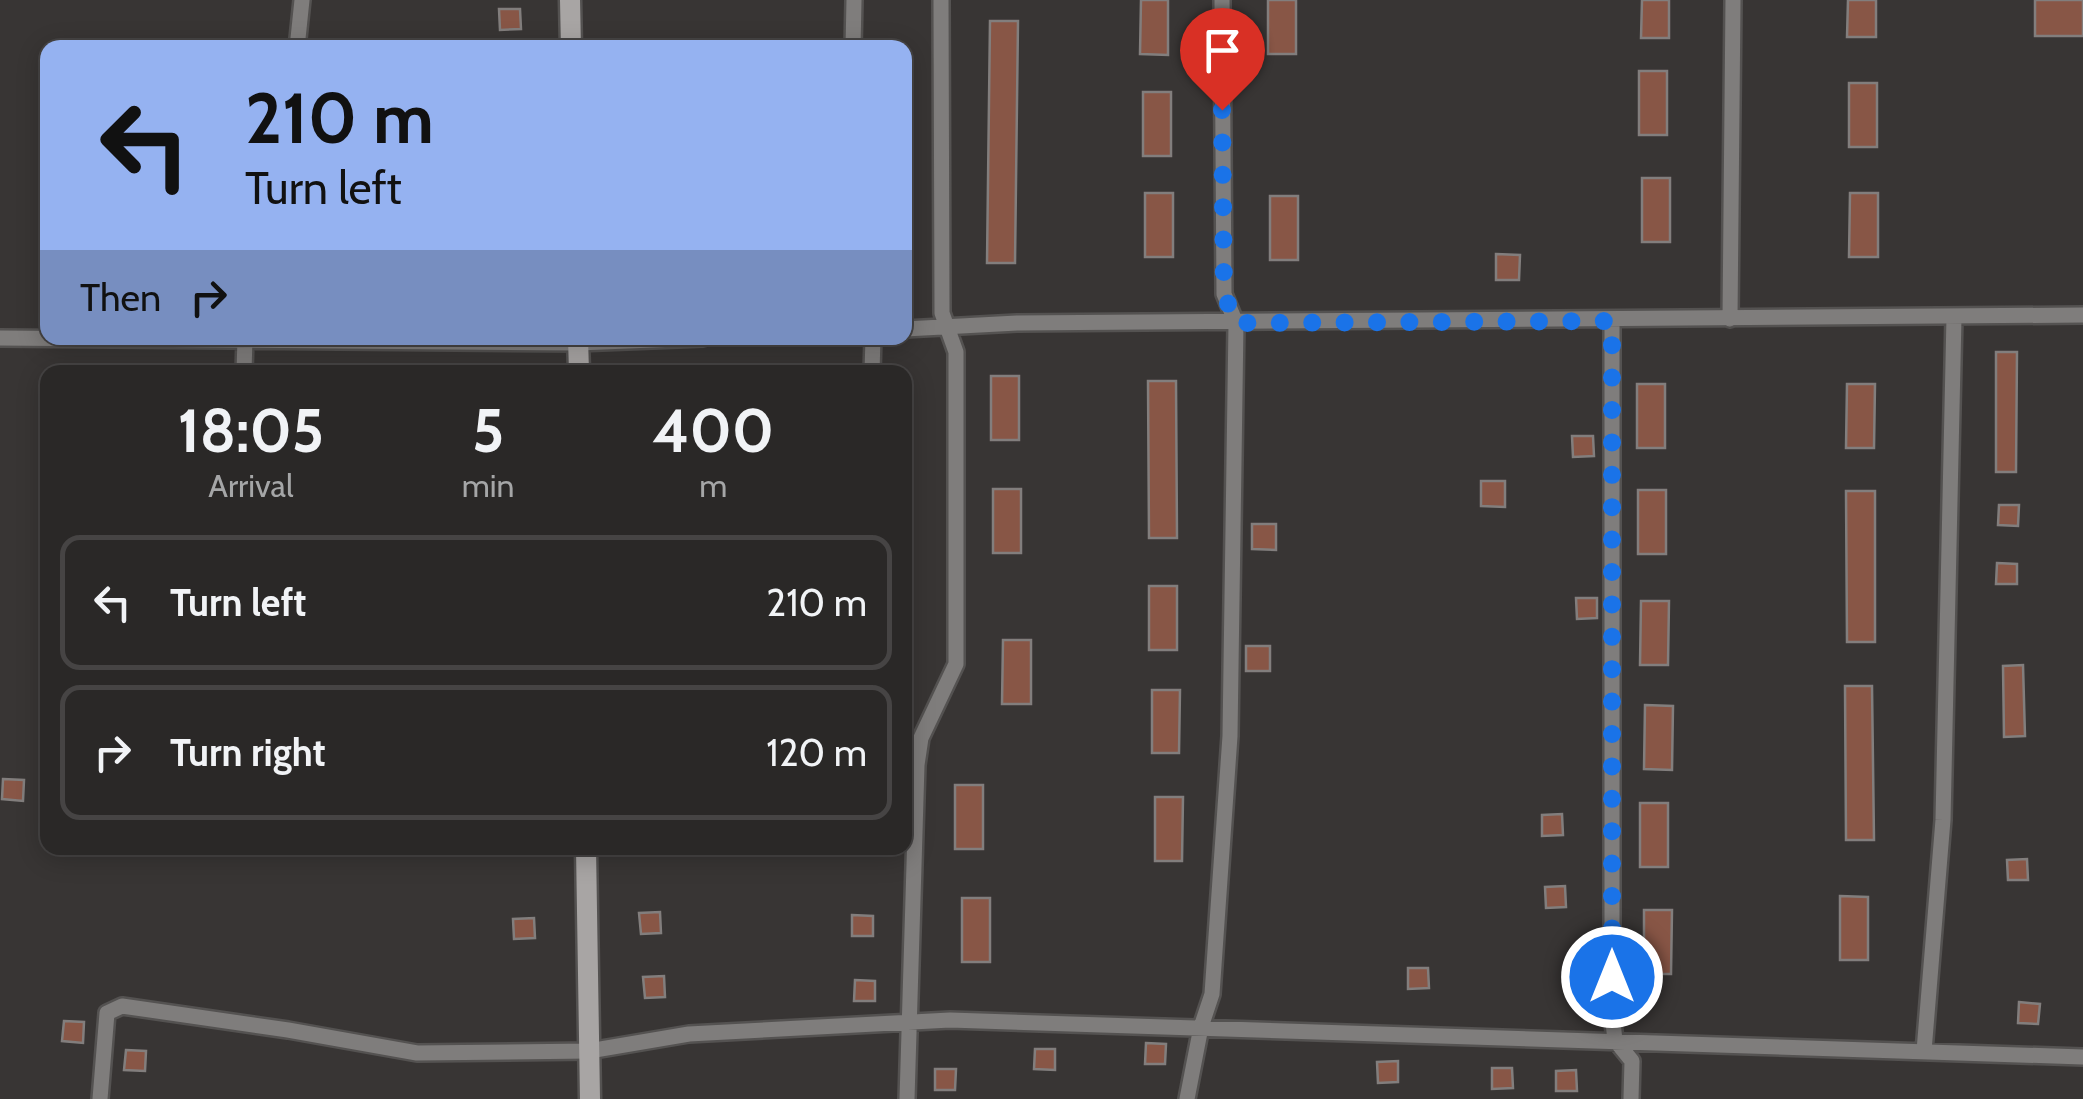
<!DOCTYPE html>
<style>
body{margin:0;font-family:Cabin,sans-serif;background:#32302f;color:#f1f3f6;height:100vh;display:flex;flex-direction:column;font-size:38px;white-space:nowrap}
*{box-sizing:border-box;margin:0}
p{font-size:32px;color:#a5a6a7}
.icon{flex:none;width:55px;height:55px;fill:none;stroke:currentColor;stroke-width:2;stroke-linecap:round;stroke-linejoin:round}
.map{position:relative;flex:1;overflow:hidden}
.drawer{position:absolute;left:40px;top:365px;width:872px;height:490px;display:flex;flex-direction:column;background:#2a2827;border-radius:20px;box-shadow:0 5px 25px #0003,0 0 0 2px #464444}
.drawer>*{flex:none}
.top-card{position:absolute;left:40px;top:40px;width:872px;height:305px;border-radius:20px;box-shadow:0 5px 25px #0003,0 0 0 2px #464444;background:#95b2f1;color:#111;overflow:hidden}
.pin{position:absolute;display:grid;place-items:center;width:85px;height:85px;color:#fff;margin:-102px -42px;border-radius:50% 50% 50% 0;rotate:-45deg;box-shadow:0 0 10px #0007}
.pin .icon{rotate:45deg}
.me{position:absolute;width:110px;margin:-55px;rotate:0deg;stroke-linejoin:round;filter:drop-shadow(0 0 8px #0008)}
.turn{display:flex;align-items:center;gap:35px;height:210px;padding:0 40px;font-size:45px}
.turn .icon{width:130px;height:130px;stroke-width:2.5}
.turn b{display:block;font-size:70px;line-height:85px}
.then{display:flex;align-items:center;height:95px;padding:0 40px;background:#0003;gap:20px;font-size:38px}
.eta{display:flex;justify-content:space-evenly;align-items:center;height:170px;text-align:center}
.eta b{font-size:60px;font-weight:700;line-height:70px}
ul{padding:0;list-style:none}
li{display:flex;align-items:center;gap:30px;height:135px;margin:0 20px 15px;padding:0 20px;border:5px solid #464444;border-radius:20px}
li div{flex:1}
li b{display:block;font-size:38px}
li em{font-style:normal}
.map>svg:first-child{display:block}
.building{fill:#885646;stroke:#827e7d;stroke-width:2.5}
.lines{fill:none;stroke-linecap:round;stroke-linejoin:round}
.street-casing{stroke:#545251;stroke-width:20}
.secondary-casing{stroke:#545251;stroke-width:25}
.street{stroke:#7f7d7c;stroke-width:15}
.secondary{stroke:#a8a5a4;stroke-width:20}
.route{stroke:#1a73e8;stroke-width:18;stroke-dasharray:0 32.4}
</style>
<div class="map">
<svg width="2083" height="1099" viewBox="0 0 2083 1099">
<rect width="100%" height="100%" fill="#383534"/>
<!-- building -->
<path class="building" d="M 1141,0 L 1168,0 L 1168,55 L 1140,54 Z
M 1268,0 L 1296,0 L 1296,54 L 1268,54 Z
M 1642,0 L 1669,0 L 1669,38 L 1641,38 Z
M 1848,0 L 1876,0 L 1876,37 L 1847,37 Z
M 2035,0 L 2083,0 L 2083,36 L 2035,36 Z
M 499,9 L 520,9 L 521,29 L 500,30 Z
M 990,21 L 1018,21 L 1015,263 L 987,263 Z
M 1639,71 L 1667,71 L 1667,135 L 1639,135 Z
M 1849,83 L 1877,83 L 1877,147 L 1849,147 Z
M 1143,92 L 1171,92 L 1171,156 L 1143,156 Z
M 1642,178 L 1670,178 L 1670,242 L 1642,242 Z
M 1145,193 L 1173,193 L 1173,257 L 1145,257 Z
M 1850,193 L 1878,193 L 1878,257 L 1849,257 Z
M 1270,196 L 1298,196 L 1298,260 L 1270,260 Z
M 1496,254 L 1520,255 L 1519,280 L 1496,280 Z
M 1996,352 L 2017,352 L 2016,472 L 1996,472 Z
M 991,376 L 1019,376 L 1019,440 L 991,440 Z
M 1148,381 L 1176,381 L 1177,538 L 1149,538 Z
M 1637,384 L 1665,384 L 1665,448 L 1637,448 Z
M 1847,384 L 1875,384 L 1874,448 L 1846,448 Z
M 1572,436 L 1593,436 L 1594,456 L 1573,457 Z
M 1481,481 L 1505,481 L 1505,507 L 1481,506 Z
M 993,489 L 1021,489 L 1021,553 L 993,553 Z
M 1638,490 L 1666,490 L 1666,554 L 1638,554 Z
M 1846,491 L 1875,491 L 1875,642 L 1847,642 Z
M 1999,505 L 2019,505 L 2018,526 L 1998,525 Z
M 1252,524 L 1276,524 L 1276,550 L 1252,549 Z
M 1997,563 L 2017,564 L 2017,584 L 1996,584 Z
M 1149,586 L 1177,586 L 1177,650 L 1149,650 Z
M 1576,598 L 1597,598 L 1597,618 L 1577,619 Z
M 1641,601 L 1669,601 L 1668,665 L 1640,665 Z
M 1003,640 L 1031,640 L 1031,704 L 1002,704 Z
M 1246,646 L 1270,646 L 1270,671 L 1246,671 Z
M 2023,665 L 2025,736 L 2004,737 L 2003,666 Z
M 1845,686 L 1872,686 L 1874,840 L 1846,840 Z
M 1152,690 L 1180,690 L 1179,753 L 1152,753 Z
M 1645,705 L 1673,706 L 1672,770 L 1644,769 Z
M 3,779 L 24,780 L 23,801 L 2,799 Z
M 955,785 L 983,785 L 983,849 L 955,849 Z
M 1155,797 L 1183,797 L 1182,861 L 1155,861 Z
M 1640,803 L 1668,803 L 1668,867 L 1640,867 Z
M 1562,814 L 1563,835 L 1542,836 L 1542,815 Z
M 2027,859 L 2028,880 L 2008,880 L 2007,860 Z
M 1565,886 L 1566,907 L 1546,908 L 1545,887 Z
M 1840,896 L 1868,897 L 1868,960 L 1840,960 Z
M 962,898 L 990,898 L 990,962 L 962,962 Z
M 1644,910 L 1672,910 L 1671,974 L 1644,974 Z
M 660,912 L 661,933 L 641,934 L 639,913 Z
M 852,915 L 873,916 L 873,936 L 852,936 Z
M 534,918 L 535,938 L 514,939 L 513,919 Z
M 1408,968 L 1428,968 L 1429,988 L 1408,989 Z
M 664,976 L 665,997 L 645,998 L 643,977 Z
M 855,980 L 875,981 L 875,1001 L 854,1001 Z
M 2019,1002 L 2040,1004 L 2038,1024 L 2018,1023 Z
M 64,1021 L 84,1022 L 83,1043 L 62,1041 Z
M 1146,1043 L 1166,1044 L 1165,1064 L 1145,1064 Z
M 1035,1049 L 1055,1049 L 1055,1070 L 1034,1069 Z
M 126,1050 L 146,1051 L 145,1071 L 124,1070 Z
M 1398,1061 L 1398,1082 L 1378,1083 L 1377,1062 Z
M 1492,1068 L 1512,1068 L 1513,1088 L 1492,1089 Z
M 935,1069 L 956,1069 L 955,1090 L 935,1090 Z
M 1576,1070 L 1577,1091 L 1556,1091 L 1556,1071 Z"/>
<g class="lines">
<defs>
<path id="street" d="M 297,48 L 302,0
M 853,48 L 854,0
M 1730,319 L 1733,0
M 1612,321 L 1612,1014 L 1615,1040 L 1632,1061 L 1631,1099
M 905,329 L 1017,323 L 2083,315
M 0,338 L 578,343 L 703,338
M 244,372 L 245,338
M 872,372 L 873,338
M 1924,1051 L 1943,820 L 1954,317
M 100,1099 L 107,1013 L 122,1006 L 288,1030 L 417,1053 L 589,1051 L 689,1034 L 950,1020 L 2083,1057
M 907,1099 L 917,765 L 921,738 L 956,664 L 956,352 L 942,313 L 941,0
M 1187,1099 L 1201,1027 L 1212,994 L 1230,736 L 1236,323 L 1224,294 L 1222,0"/>
<path id="secondary" d="M 570,0 L 571,48
M 578,338 L 579,372
M 586,848 L 590,1099"/>
</defs>
<!-- street casing -->
<use href="#street" class="street-casing"/>
<!-- secondary casing -->
<use href="#secondary" class="secondary-casing"/>
<!-- street -->
<use href="#street" class="street"/>
<!-- secondary -->
<use href="#secondary" class="secondary"/>
</g>
<g class="lines">
<!-- route -->
<path class="route" d="M 1222,110 L 1224,294 L 1236,323 L 1612,321 L 1612,977"/>
</g>
</svg>
<div class="pin" style="left:1222px;top:110px;background:#d93025"><svg class="icon" aria-label="arrive" viewBox="0 0 24 24"><path d="M6 21V4h12l-3 4 3 4H6"/></svg></div>
<svg class="me" style="left:1612px;top:977px" viewBox="-20 -20 40 40"><circle r="17" fill="#1a73e8" stroke="#fff" stroke-width="3"/><path d="M0-11L8 9 0 5-8 9z" fill="#fff"/></svg>
<div class="top-card">
<div class="turn"><svg class="icon" aria-label="left" viewBox="0 0 24 24"><path d="M17 20v-9H6M10 6l-5 5 5 5"/></svg><div><b>210 m</b>Turn left</div></div>
<div class="then">Then<svg class="icon" aria-label="right" viewBox="0 0 24 24"><path d="M7 20v-9h11M14 6l5 5-5 5"/></svg></div>
</div>
<section class="drawer">
<div class="eta">
<div><b>18:05</b><p>Arrival</p></div>
<div><b>5</b><p>min</p></div>
<div><b>400</b><p>m</p></div>
</div>
<ul>
<li><svg class="icon" aria-label="left" viewBox="0 0 24 24"><path d="M17 20v-9H6M10 6l-5 5 5 5"/></svg><div><b>Turn left</b></div><em>210 m</em></li>
<li><svg class="icon" aria-label="right" viewBox="0 0 24 24"><path d="M7 20v-9h11M14 6l5 5-5 5"/></svg><div><b>Turn right</b></div><em>120 m</em></li>
</ul>
</section>
</div>
